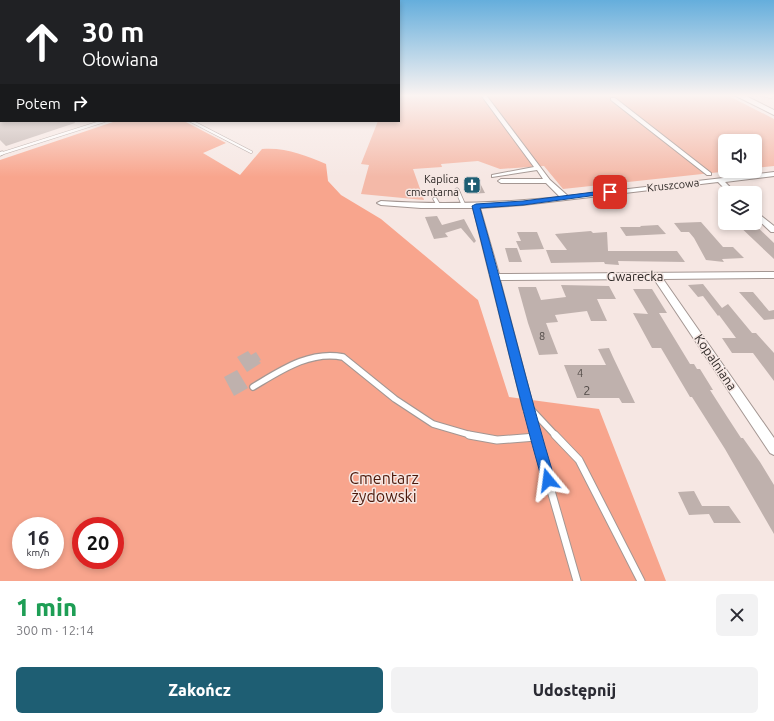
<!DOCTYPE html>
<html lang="pl">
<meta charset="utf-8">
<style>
body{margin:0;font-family:Ubuntu,sans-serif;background:#f2f2f3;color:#2b2b33;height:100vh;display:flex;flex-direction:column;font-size:15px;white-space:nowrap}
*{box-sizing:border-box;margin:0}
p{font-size:13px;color:#7c7c81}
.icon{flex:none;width:22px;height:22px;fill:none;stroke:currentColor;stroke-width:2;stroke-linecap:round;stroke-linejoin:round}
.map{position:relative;height:581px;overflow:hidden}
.details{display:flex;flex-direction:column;background:#fff;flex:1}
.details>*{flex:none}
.banner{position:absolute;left:0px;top:0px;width:400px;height:122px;box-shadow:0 2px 6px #0003;background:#202124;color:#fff;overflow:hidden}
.controls{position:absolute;left:718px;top:134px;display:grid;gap:8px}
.controls a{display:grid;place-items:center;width:44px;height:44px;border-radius:6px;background:#fff;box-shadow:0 2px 6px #0003;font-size:20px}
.speed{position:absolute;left:12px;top:517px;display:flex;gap:8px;font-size:20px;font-weight:700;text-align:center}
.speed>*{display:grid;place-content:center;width:52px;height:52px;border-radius:50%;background:#fff;box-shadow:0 2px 6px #0003;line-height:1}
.speed small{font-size:10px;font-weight:400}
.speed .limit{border:6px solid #d22;background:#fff;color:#111}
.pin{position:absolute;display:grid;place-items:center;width:34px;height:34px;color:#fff;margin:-17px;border-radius:8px;box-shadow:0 2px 6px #0006}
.me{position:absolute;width:44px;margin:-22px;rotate:344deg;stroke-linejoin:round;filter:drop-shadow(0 0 3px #0008)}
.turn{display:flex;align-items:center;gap:14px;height:84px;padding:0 16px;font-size:18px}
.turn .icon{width:52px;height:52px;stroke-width:2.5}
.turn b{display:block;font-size:28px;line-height:34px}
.then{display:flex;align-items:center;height:38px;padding:0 16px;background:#0003;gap:8px;font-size:15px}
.round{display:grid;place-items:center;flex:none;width:42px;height:42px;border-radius:6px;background:#f2f2f3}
.head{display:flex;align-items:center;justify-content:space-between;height:68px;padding:0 16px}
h1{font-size:24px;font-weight:800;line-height:30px;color:#1e9e55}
.action{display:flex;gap:8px;margin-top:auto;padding:8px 16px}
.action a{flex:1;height:46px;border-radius:6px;background:#1e5e73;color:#fff;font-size:16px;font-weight:800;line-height:46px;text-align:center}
.action a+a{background:#f2f2f3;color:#2b2b33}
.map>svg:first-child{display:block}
.green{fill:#f4b9a8}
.forest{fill:#f8a58d;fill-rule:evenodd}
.building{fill:#bfb1ad}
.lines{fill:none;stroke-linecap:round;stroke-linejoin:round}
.lane-far3-casing{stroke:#a49793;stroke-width:3.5}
.lane-far2-casing{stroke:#a49793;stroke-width:5}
.lane-far1-casing{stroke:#a49793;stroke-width:8}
.lane-casing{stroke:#a49793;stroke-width:9}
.street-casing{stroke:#a49793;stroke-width:2}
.primary-casing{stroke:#a49793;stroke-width:2}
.lane-far3{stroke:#fff;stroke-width:2.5}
.lane-far2{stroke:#fff;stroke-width:3.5}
.lane-far1{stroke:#fff;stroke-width:5.5}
.lane{stroke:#fff;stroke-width:7}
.street{fill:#fff;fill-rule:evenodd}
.primary{fill:#fff;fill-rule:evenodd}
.route{fill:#1a73e8;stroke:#114b97}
.labels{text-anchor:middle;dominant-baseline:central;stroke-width:3;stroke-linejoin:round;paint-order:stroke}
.far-poi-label{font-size:11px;fill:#2e2927;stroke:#f6e7e3;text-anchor:end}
.far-street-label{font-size:11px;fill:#2e2927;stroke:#f6e7e3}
.number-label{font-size:11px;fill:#524b48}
.street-label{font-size:13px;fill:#2e2927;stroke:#f6e7e3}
.near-number-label{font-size:13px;fill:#524b48}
.near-park-label{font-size:16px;fill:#4c190b;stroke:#f6e7e3}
</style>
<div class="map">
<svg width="774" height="581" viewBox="0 0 774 581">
<rect width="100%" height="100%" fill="#f6e7e3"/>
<!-- green -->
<path class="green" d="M 399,95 L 727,95 L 774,119 L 774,166 L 755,168 L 755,141 L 725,141 L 725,171 L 730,171 L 563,189 L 544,166 L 500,169 L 478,161 L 441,164 L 442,167 L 413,169 L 424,200 L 361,194 L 369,165 L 361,164 L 378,121 L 399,121 Z"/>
<!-- forest -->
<path class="forest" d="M 116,121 L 184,121 L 226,143 L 203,153 L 240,175 L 262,149 C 285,147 305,155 326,164 L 328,181 L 341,195 L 381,219 L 478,300 L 509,397 L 599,409 L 666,581 L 0,581 L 0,160 ZM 21,526 L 55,526 L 55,560 L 21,560 ZM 81,526 L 115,526 L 115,560 L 81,560 Z"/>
<!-- building -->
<path class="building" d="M 0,121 L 74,121 L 75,123 L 6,146 L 0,140 Z
M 476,181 L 477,183 L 480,183 L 485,193 L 469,194 L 463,182 Z
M 437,216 L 442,225 L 464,219 L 476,241 L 474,243 L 461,228 L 445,233 L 448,237 L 434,239 L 425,217 Z
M 701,222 L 723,247 L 733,247 L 744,258 L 722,259 L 724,262 L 706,260 L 694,238 L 689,232 L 681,232 L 674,223 Z
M 736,223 L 753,223 L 774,243 L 774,259 Z
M 658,225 L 666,234 L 626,236 L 620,227 L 641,227 L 640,226 Z
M 591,231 L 593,233 L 607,232 L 608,251 L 677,251 L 685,262 L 618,261 L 619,265 L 605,264 L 604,262 L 551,263 L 546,250 L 567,250 L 555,234 Z
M 517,232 L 537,232 L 544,249 L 520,250 L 516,241 L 521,241 Z
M 505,248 L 517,248 L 522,262 L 509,262 Z
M 703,284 L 722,308 L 728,304 L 752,333 L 756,333 L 774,353 L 774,381 L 753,353 L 732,353 L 722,338 L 736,338 L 719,315 L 718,316 L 703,296 L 698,297 L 688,285 Z
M 561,285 L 609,286 L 616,299 L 597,299 L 607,321 L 591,321 L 587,311 L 555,315 L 558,322 L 546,323 L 558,354 L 539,355 L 528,323 L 518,287 L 536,287 L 541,300 L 566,297 Z
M 633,289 L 652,289 L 667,313 L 659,313 L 690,364 L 694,364 L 697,369 L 700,369 L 713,390 L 710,390 L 726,415 L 741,438 L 743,438 L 760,462 L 774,485 L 774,534 L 725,449 L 692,397 L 690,397 L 661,348 L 652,348 L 633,313 L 648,314 Z
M 739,292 L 753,292 L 769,311 L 774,310 L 774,319 L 764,320 Z
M 609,348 L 613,357 L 635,403 L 622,403 L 619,398 L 577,398 L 564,365 L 606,365 L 598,349 Z
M 248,351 L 251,355 L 256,352 L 261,360 L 259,361 L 261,363 L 247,372 L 237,357 Z
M 237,370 L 248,388 L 234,396 L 224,377 Z
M 694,491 L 702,506 L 729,506 L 741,523 L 714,523 L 709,514 L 689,515 L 678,492 Z"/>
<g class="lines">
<defs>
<path id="lane-far3" d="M 763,95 L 771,97
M 191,121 L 251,152
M 0,154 L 104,121"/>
<path id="lane-far2" d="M 0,154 L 2,153
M 457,190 L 464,206
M 435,199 L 439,206"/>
<path id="lane-far1" d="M 253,387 C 280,371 310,350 343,357 L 395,399 L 433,424 L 474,436
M 527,405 L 556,436
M 527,407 L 535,436"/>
<path id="lane" d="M 469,435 L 497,440 L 536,437
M 535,435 L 577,581
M 555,435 L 579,460 L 641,581"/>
<path id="street" d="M 481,95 L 486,95 L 550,180 L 568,196 L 774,172 L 774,176 L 725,182 L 736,193 L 729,193 L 718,182 L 523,205 L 480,208 L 499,274 L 774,272 L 774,278 L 663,279 L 774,438 L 774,455 L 770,453 L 654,279 L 500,280 L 533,405 L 531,409 L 527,410 L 523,409 L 473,208 L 421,208 L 381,205 L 377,203 L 381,201 C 441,205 500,203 560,197 L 546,183 L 501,183 L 498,181 L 501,179 L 543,179 L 537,170 L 492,177 L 492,175 L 534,167 Z
M 611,98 L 615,98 L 711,173 L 711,175 L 707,175 L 611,100 Z
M 755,211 L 774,226 L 774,232 L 771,232 L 755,217 Z"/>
<path id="primary" d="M 734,95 L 744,95 L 774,110 L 774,115 Z"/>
</defs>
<!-- lane-far3 casing -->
<use href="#lane-far3" class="lane-far3-casing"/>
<!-- lane-far2 casing -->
<use href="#lane-far2" class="lane-far2-casing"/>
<!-- lane-far1 casing -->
<use href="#lane-far1" class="lane-far1-casing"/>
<!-- lane casing -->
<use href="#lane" class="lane-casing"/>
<!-- street casing -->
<use href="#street" class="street-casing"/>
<!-- primary casing -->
<use href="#primary" class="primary-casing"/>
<!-- lane-far3 -->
<use href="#lane-far3" class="lane-far3"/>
<!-- lane-far2 -->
<use href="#lane-far2" class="lane-far2"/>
<!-- lane-far1 -->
<use href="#lane-far1" class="lane-far1"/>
<!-- lane -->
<use href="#lane" class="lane"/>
<!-- street -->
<use href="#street" class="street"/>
<!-- primary -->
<use href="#primary" class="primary"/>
</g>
<!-- sky -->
<linearGradient id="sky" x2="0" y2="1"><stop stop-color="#65aedc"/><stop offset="0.54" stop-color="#fbf4f2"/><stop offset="1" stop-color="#fbf4f2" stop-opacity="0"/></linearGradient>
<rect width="774" height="177" fill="url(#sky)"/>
<!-- route -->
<path class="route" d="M 610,190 L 612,190 L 612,193 L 523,205 L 480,208 C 506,298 528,390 555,480 L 553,485 L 548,487 L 544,485 L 542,480 C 516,389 496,297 472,206 L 476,204 L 523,201 Z"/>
<!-- icons -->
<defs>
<symbol id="church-square" viewBox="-11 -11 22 22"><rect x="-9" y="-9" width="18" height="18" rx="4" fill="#1e5e73" stroke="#f6e7e3"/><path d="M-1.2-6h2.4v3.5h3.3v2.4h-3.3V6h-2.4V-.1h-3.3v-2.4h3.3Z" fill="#fff"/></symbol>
</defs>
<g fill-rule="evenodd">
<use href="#church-square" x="462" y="175" width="20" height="20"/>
</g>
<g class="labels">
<!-- far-poi labels -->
<g class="far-poi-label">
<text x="459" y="179">Kaplica<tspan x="459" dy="13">cmentarna</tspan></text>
</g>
<!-- far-street labels -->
<g class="far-street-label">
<text transform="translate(673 185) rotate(-6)">Kruszcowa</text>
</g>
<!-- number labels -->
<g class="number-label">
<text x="542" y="336">8</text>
<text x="580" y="373">4</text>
</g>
<!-- street labels -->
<g class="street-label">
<text x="635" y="276">Gwarecka</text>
<text transform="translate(716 362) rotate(56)">Kopalniana</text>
</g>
<!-- near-number labels -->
<g class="near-number-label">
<text x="587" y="390">2</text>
</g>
<!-- near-park labels -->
<g class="near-park-label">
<text x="384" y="478">Cmentarz<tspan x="384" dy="18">żydowski</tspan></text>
</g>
</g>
</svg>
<div class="controls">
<a><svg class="icon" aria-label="sound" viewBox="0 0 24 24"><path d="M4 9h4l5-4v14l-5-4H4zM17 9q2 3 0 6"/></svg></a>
<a><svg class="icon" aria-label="layers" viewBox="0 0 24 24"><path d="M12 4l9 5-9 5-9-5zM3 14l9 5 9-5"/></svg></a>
</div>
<div class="speed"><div>16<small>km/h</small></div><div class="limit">20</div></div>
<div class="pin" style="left:610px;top:192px;background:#d93025"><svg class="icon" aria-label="arrive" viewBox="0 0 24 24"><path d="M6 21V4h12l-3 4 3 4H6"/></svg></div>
<svg class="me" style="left:548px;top:480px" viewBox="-20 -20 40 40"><path d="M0-17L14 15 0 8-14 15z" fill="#1a73e8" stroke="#fff" stroke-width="4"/></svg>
<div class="banner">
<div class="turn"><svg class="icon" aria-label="ahead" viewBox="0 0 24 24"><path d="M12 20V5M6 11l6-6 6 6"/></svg><div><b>30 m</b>Ołowiana</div></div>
<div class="then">Potem<svg class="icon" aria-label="right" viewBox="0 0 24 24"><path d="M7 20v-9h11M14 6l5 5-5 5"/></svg></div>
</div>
</div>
<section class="details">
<div class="head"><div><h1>1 min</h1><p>300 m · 12:14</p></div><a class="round"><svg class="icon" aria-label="close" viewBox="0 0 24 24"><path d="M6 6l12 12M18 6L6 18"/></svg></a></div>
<div class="action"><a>Zakończ</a><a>Udostępnij</a></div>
</section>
